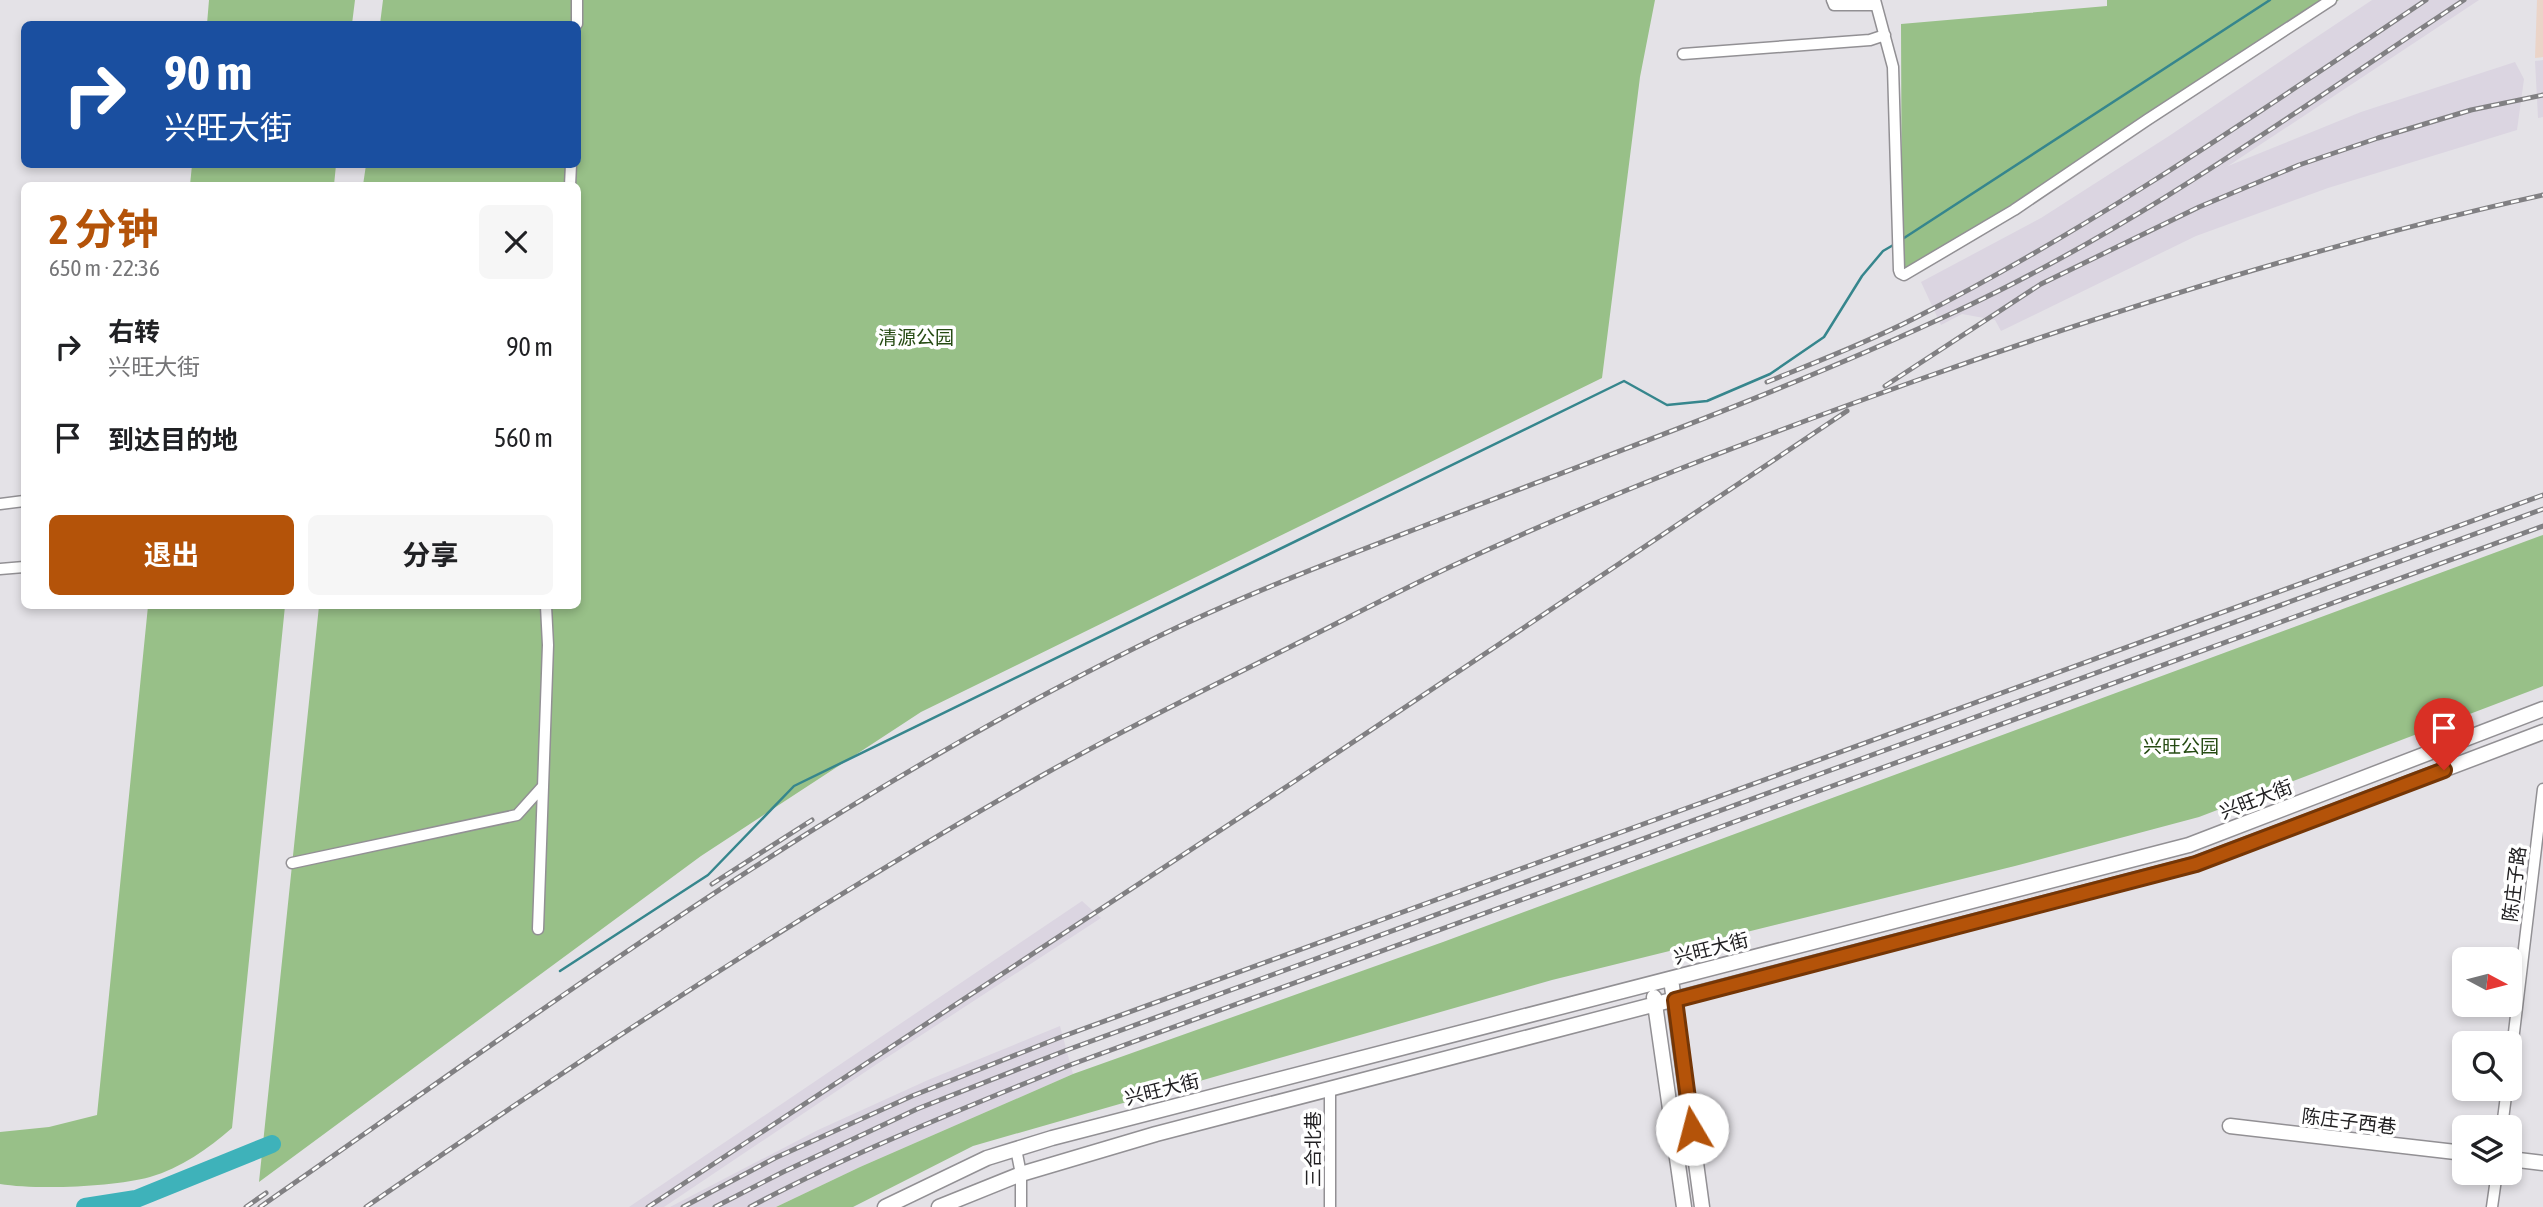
<!DOCTYPE html>
<html lang="zh">
<meta charset="utf-8">
<style>
body{margin:0;font-family:"Asap Condensed","Noto Sans SC",sans-serif;background:#f6f6f6;color:#202124;height:100vh;display:flex;flex-direction:column;font-size:26px;white-space:nowrap}
*{box-sizing:border-box;margin:0}
p{font-size:23px;color:#757577}
.icon{flex:none;width:38px;height:38px;fill:none;stroke:currentColor;stroke-width:2;stroke-linecap:round;stroke-linejoin:round}
.map{position:relative;flex:1;overflow:hidden}
.drawer{position:absolute;left:21px;top:182px;width:560px;height:427px;display:flex;flex-direction:column;background:#fff;border-radius:10px;box-shadow:0 4px 10px #0003}
.drawer>*{flex:none}
.hud{position:absolute;left:21px;top:21px;width:560px;height:147px;border-radius:10px;box-shadow:0 4px 10px #0003;background:#1a4fa0;color:#fff;overflow:hidden}
.needle{width:46px;rotate:97deg}
.tools{position:absolute;left:2452px;top:947px;display:grid;gap:14px}
.tools a{display:grid;place-items:center;width:70px;height:70px;border-radius:10px;background:#fff;box-shadow:0 4px 10px #0003;font-size:35px}
.pin{position:absolute;display:grid;place-items:center;width:60px;height:60px;color:#fff;margin:-72px -30px;border-radius:50% 50% 50% 0;rotate:-45deg;box-shadow:0 0 7px #0007}
.pin .icon{rotate:45deg}
.me{position:absolute;width:77px;margin:-38px;rotate:352deg;stroke-linejoin:round;filter:drop-shadow(0 0 5px #0008)}
.turn{display:flex;align-items:center;gap:24px;height:147px;padding:0 28px;font-size:32px}
.turn .icon{width:91px;height:91px;stroke-width:2.5}
.turn b{display:block;font-size:49px;line-height:60px}
.round{display:grid;place-items:center;flex:none;width:74px;height:74px;border-radius:10px;background:#f6f6f6}
.head{display:flex;align-items:center;justify-content:space-between;height:119px;padding:0 28px}
h1{font-size:42px;font-weight:700;line-height:52px;color:#b45309}
.cta{display:flex;gap:14px;margin-top:auto;padding:14px 28px}
.cta a{flex:1;height:80px;border-radius:10px;background:#b45309;color:#fff;font-size:28px;font-weight:700;line-height:80px;text-align:center}
.cta a+a{background:#f6f6f6;color:#202124}
ul{padding:0;list-style:none}
li{display:flex;align-items:center;gap:21px;height:91px;padding:0 28px}
li div{flex:1}
li b{display:block;font-size:26px}
li em{font-style:normal}
.map>svg:first-child{display:block}
.industrial{fill:#ebd4c8}
.built{fill:#dbd5e1}
.green{fill:#98c088}
.lines{fill:none;stroke-linecap:round;stroke-linejoin:round}
.stream{stroke:#36868d;stroke-width:2.5}
.river{stroke:#3eb2ba;stroke-width:18}
.street-casing{stroke:#929094;stroke-width:13}
.secondary-casing{stroke:#929094;stroke-width:17}
.street{stroke:#fff;stroke-width:10}
.secondary{stroke:#fff;stroke-width:14}
.rail-casing{stroke:#818083;stroke-width:5}
.rail{stroke:#fff;stroke-width:2.5;stroke-dasharray:8;stroke-linecap:butt}
.route-casing{stroke:#753606;stroke-width:18}
.route{stroke:#b45309;stroke-width:12}
.labels{text-anchor:middle;dominant-baseline:central;stroke-width:7;stroke-linejoin:round;paint-order:stroke}
.park-label{font-size:19px;fill:#264b13;stroke:#fff}
.street-label{font-size:19px;fill:#222123;stroke:#fff}
</style>
<div class="map">
<svg width="2543" height="1207" viewBox="0 0 2543 1207">
<rect width="100%" height="100%" fill="#e4e2e7"/>
<!-- industrial -->
<path class="industrial" d="M 2537,0 L 2543,0 L 2543,57 L 2535,58 Z"/>
<!-- built -->
<path class="built" d="M 2372,0 L 2479,0 L 2228,166 L 2361,112 L 2515,62 L 2524,79 L 2517,130 L 2328,188 L 2196,236 L 2001,331 L 1995,320 L 1962,314 L 1941,325 L 1921,282 L 2041,218 L 2169,136 Z
M 2543,60 L 2543,117 L 2538,118 L 2535,61 Z
M 1082,901 L 1101,918 L 874,1066 L 664,1207 L 629,1207 Z
M 1060,1026 L 1073,1074 L 860,1167 L 776,1207 L 670,1207 L 818,1130 L 928,1080 Z"/>
<!-- green -->
<path class="green" d="M 209,0 L 355,0 L 352,24 L 207,24 Z
M 383,0 L 1655,0 L 1640,77 L 1602,378 L 921,712 L 701,856 L 259,1182 L 319,606 L 578,606 L 578,186 L 363,185 L 366,165 L 578,164 L 578,24 L 380,24 Z
M 2107,0 L 2339,0 L 1902,273 L 1901,24 L 2107,6 Z
M 192,165 L 192,164 L 336,165 L 334,185 L 190,185 Z
M 2543,535 L 2543,686 L 2199,817 L 2015,866 L 1552,980 L 973,1146 L 853,1207 L 776,1207 L 860,1167 L 1073,1074 L 1443,942 Z
M 148,606 L 285,606 L 232,1128 C 208,1149 181,1168 150,1177 C 114,1187 37,1190 0,1184 L 0,1132 L 49,1127 L 97,1115 Z"/>
<g class="lines">
<!-- stream -->
<path class="stream" d="M 1901,240 L 2270,0
M 560,971 L 708,875 L 794,786 L 1624,381 L 1667,405 L 1707,401 L 1770,374 L 1824,337 L 1862,276 L 1883,251 L 1895,244"/>
<!-- river -->
<path class="river" d="M 85,1207 L 136,1199 L 272,1144"/>
<defs>
<path id="street" d="M 1832,0 L 1834,5 L 1875,5
M 1875,0 L 1893,67 L 1899,270 L 1900,273 L 1904,275 L 2014,210 L 2147,120 L 2331,0
M 577,24 L 577,0
M 1683,54 L 1870,40 L 1885,35
M 570,186 L 571,164
M 0,504 L 24,501
M 0,569 L 24,567
M 292,863 L 517,815 L 543,786
M 538,929 L 548,645 L 546,606
M 2510,1066 L 2543,789
M 1330,1090 L 1330,1207
M 2502,1127 L 2507,1088
M 1016,1149 L 1021,1174 L 1021,1207
M 2492,1207 L 2497,1172"/>
<path id="secondary" d="M 1671,979 L 1702,1207
M 1654,997 L 1684,1207
M 2230,1126 L 2464,1153
M 2510,1159 L 2543,1163
M 885,1207 L 987,1158 L 1052,1138 L 2189,845 L 2543,709
M 939,1207 L 1021,1174 L 1156,1134 L 2195,864 L 2543,732"/>
</defs>
<!-- street casing -->
<use href="#street" class="street-casing"/>
<!-- secondary casing -->
<use href="#secondary" class="secondary-casing"/>
<!-- street -->
<use href="#street" class="street"/>
<!-- secondary -->
<use href="#secondary" class="secondary"/>
<defs>
<path id="rail" d="M 1767,382 C 1816,362 1866,343 1913,319 C 2093,228 2259,112 2426,0
M 1885,386 L 2041,284 L 2199,207 L 2299,165 L 2378,138 L 2471,110 L 2543,95
M 712,884 L 812,820
M 246,1207 L 266,1193
M 260,1207 C 547,1007 832,796 1147,642 C 1242,595 1341,558 1439,520 C 1613,453 1788,390 1957,311 C 2136,228 2299,109 2464,0
M 366,1207 C 585,1055 809,908 1041,776 C 1115,734 1192,696 1268,658 C 1329,628 1390,595 1452,566 C 1603,496 1758,437 1915,381 C 2120,308 2330,242 2543,195
M 648,1207 L 1295,781 L 1847,411
M 683,1207 L 775,1158 L 912,1096 L 1061,1037 L 2543,495
M 715,1207 L 783,1172 L 917,1109 L 1067,1050 L 2543,509
M 750,1207 C 853,1152 962,1109 1070,1065 L 2543,526"/>
</defs>
<!-- rail casing -->
<use href="#rail" class="rail-casing"/>
<!-- rail -->
<use href="#rail" class="rail"/>
</g>
<g class="lines">
<defs>
<path id="route" d="M 1692,1129 L 1675,1000 L 2196,864 L 2444,770"/>
</defs>
<!-- route casing -->
<use href="#route" class="route-casing"/>
<!-- route -->
<use href="#route" class="route"/>
</g>
<g class="labels">
<!-- park labels -->
<g class="park-label">
<text x="916" y="337">清源公园</text>
<text x="2181" y="746">兴旺公园</text>
</g>
<!-- street labels -->
<g class="street-label">
<text transform="translate(2256 799) rotate(-21)">兴旺大街</text>
<text transform="translate(2514 884) rotate(-83)">陈庄子路</text>
<text transform="translate(1711 948) rotate(-14)">兴旺大街</text>
<text transform="translate(1162 1089) rotate(-14)">兴旺大街</text>
<text transform="translate(2349 1121) rotate(7)">陈庄子西巷</text>
<text transform="translate(1313 1149) rotate(-90)">三合北巷</text>
</g>
</g>
</svg>
<div class="tools">
<a><svg class="needle" viewBox="-14 -14 28 28"><path d="M0-13l5 13h-10z" fill="#e53935"/><path d="M0 13l5-13h-10z" fill="#757577"/></svg></a>
<a><svg class="icon" aria-label="search" viewBox="0 0 24 24"><circle cx="10" cy="10" r="6"/><path d="M15 15l6 6"/></svg></a>
<a><svg class="icon" aria-label="layers" viewBox="0 0 24 24"><path d="M12 4l9 5-9 5-9-5zM3 14l9 5 9-5"/></svg></a>
</div>
<div class="pin" style="left:2444px;top:770px;background:#d93025"><svg class="icon" aria-label="arrive" viewBox="0 0 24 24"><path d="M6 21V4h12l-3 4 3 4H6"/></svg></div>
<svg class="me" style="left:1692px;top:1129px" viewBox="-20 -20 40 40"><circle r="19" fill="#fff"/><path d="M0-13L10 11 0 6-10 11z" fill="#b45309"/></svg>
<div class="hud">
<div class="turn"><svg class="icon" aria-label="right" viewBox="0 0 24 24"><path d="M7 20v-9h11M14 6l5 5-5 5"/></svg><div><b>90 m</b>兴旺大街</div></div>
</div>
<section class="drawer">
<div class="head"><div><h1>2 分钟</h1><p>650 m · 22:36</p></div><a class="round"><svg class="icon" aria-label="close" viewBox="0 0 24 24"><path d="M6 6l12 12M18 6L6 18"/></svg></a></div>
<ul>
<li><svg class="icon" aria-label="right" viewBox="0 0 24 24"><path d="M7 20v-9h11M14 6l5 5-5 5"/></svg><div><b>右转</b><p>兴旺大街</p></div><em>90 m</em></li>
<li><svg class="icon" aria-label="arrive" viewBox="0 0 24 24"><path d="M6 21V4h12l-3 4 3 4H6"/></svg><div><b>到达目的地</b></div><em>560 m</em></li>
</ul>
<div class="cta"><a>退出</a><a>分享</a></div>
</section>
</div>
